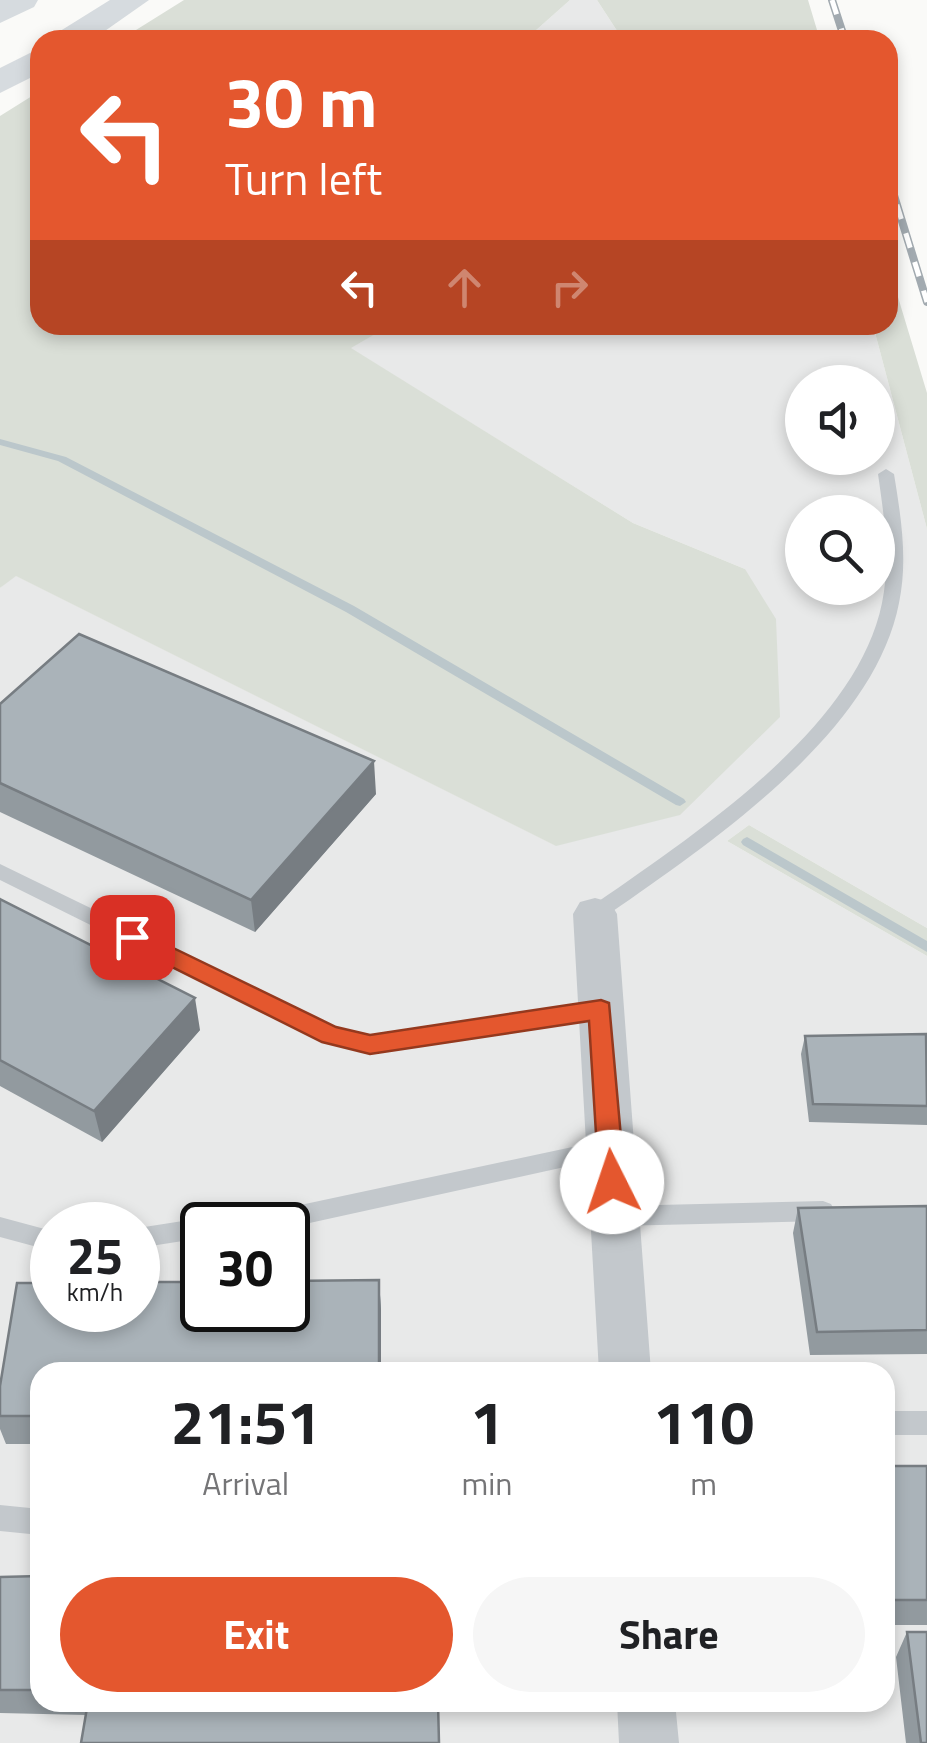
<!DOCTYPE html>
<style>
body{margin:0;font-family:"Titillium Web",sans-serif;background:#f6f6f6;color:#202124;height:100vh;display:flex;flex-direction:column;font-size:38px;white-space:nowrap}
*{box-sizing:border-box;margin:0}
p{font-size:32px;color:#757577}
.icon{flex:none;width:55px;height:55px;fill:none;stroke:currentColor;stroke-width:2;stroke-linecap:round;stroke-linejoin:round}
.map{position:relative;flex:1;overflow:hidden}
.side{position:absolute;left:30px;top:1362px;width:865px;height:350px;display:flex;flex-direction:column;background:#fff;border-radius:30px;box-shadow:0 5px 15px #0003}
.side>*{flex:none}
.banner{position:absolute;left:30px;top:30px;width:868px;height:305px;border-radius:30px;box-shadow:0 5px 15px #0003;background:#e4572e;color:#fff;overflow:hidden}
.buttons{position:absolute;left:785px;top:365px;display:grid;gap:20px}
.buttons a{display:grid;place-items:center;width:110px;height:110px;border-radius:50%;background:#fff;box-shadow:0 5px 15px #0003;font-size:50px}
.speed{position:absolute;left:30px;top:1202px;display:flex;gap:20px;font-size:50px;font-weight:700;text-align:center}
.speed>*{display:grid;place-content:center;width:130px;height:130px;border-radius:50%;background:#fff;box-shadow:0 5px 15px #0003;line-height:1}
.speed small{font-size:25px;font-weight:400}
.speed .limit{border:5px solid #111;border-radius:15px;background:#fff;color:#111}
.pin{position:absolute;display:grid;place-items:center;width:85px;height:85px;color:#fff;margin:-42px;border-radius:20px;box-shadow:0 5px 15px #0006}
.me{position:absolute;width:110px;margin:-55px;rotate:356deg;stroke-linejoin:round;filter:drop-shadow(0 0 8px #0008)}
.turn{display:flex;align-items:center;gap:35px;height:210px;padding:0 30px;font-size:45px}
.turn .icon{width:130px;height:130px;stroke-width:2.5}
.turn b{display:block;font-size:70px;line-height:85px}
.lanes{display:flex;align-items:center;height:95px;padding:0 30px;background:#0003;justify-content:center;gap:50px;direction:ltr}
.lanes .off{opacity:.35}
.eta{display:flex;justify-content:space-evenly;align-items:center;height:170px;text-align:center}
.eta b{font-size:60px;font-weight:700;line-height:70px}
.button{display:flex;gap:20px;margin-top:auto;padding:20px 30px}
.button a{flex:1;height:115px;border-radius:60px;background:#e4572e;color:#fff;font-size:40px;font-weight:700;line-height:115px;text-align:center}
.button a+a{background:#f6f6f6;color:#202124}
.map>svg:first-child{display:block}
.built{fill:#e8e9e9;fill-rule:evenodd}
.green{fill:#dadfd7}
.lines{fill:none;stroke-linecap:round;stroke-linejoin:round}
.stream{fill:#bbc7cb;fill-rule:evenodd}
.lane{fill:#c3c8cc;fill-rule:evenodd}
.street{fill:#c3c8cc;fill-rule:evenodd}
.highway{fill:#d6dbdf;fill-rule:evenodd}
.rail-casing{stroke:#a2aab0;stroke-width:8}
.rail{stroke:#fff;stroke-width:5;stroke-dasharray:15;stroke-linecap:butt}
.wall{fill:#929a9f}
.shaded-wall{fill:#777d82}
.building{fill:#aab3b9;stroke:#777d82;stroke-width:2.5}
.route{fill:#e4572e;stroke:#94391e;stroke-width:2.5}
</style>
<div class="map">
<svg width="927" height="1743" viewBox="0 0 927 1743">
<rect width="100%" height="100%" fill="#fafaf8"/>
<!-- built -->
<path class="built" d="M 570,0 L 597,0 L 623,40 L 525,40 Z
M 391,325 L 873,325 L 927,529 L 927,928 L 749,825 L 727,841 L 927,956 L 927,1743 L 0,1743 L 0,588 L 15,575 L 555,845 L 608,830 L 745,569 L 633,523 L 350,348 ZM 802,382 L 878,382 L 878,458 L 802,458 ZM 802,512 L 878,512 L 878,588 L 802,588 ZM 52,1225 L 138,1225 L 138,1310 L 52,1310 ZM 202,1225 L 288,1225 L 288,1310 L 202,1310 ZM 40,1372 L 885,1372 L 885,1702 L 40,1702 Z"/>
<!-- green -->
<path class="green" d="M 184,0 L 570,0 L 525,40 L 120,40 Z
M 597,0 L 808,0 L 820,40 L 623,40 Z
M 40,91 L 40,325 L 391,325 L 351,348 L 633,523 L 745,569 L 776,619 L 780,717 L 680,815 L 556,846 L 16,576 L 0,588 L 0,116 Z
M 888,264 L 927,393 L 927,529 L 873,325 L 888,325 Z
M 749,825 L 927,928 L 927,956 L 727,841 Z"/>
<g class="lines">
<!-- stream -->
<path class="stream" d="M 0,439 L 66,457 L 354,606 L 684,799 L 686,802 L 680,806 L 676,805 L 346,612 L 58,461 L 0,445 Z
M 747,837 L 927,941 L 927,952 L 743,845 L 741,842 L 743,839 Z"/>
<!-- lane -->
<path class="lane" d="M 886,469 L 894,474 C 901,517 908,560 899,603 C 873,736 706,846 602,919 L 588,919 L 585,914 L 588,909 C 689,838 856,731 882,603 C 891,560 884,516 878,474 Z
M 0,864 L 335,1027 L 370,1035 L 601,1002 L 609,1004 L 612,1010 L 609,1016 L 601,1018 L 370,1053 L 330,1044 L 0,880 Z
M 610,1139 L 618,1141 L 621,1148 L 618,1155 L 610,1157 L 305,1224 L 215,1225 L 219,1218 L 227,1215 L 305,1204 Z
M 823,1201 L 831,1204 L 835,1211 L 831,1218 L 823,1221 L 615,1226 L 607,1223 L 603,1216 L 607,1209 L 615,1206 Z
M 0,1217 L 52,1231 L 52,1251 L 0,1237 Z
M 202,1218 L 212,1225 L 202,1225 L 202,1238 L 138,1248 L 138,1228 Z
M 885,1411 L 927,1411 L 927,1435 L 885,1435 Z
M 0,1505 L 40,1509 L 40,1535 L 0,1531 Z"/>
<!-- street -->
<path class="street" d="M 595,898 L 610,902 L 617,914 L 651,1372 L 599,1372 L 573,914 L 580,902 Z
M 617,1702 L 675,1702 L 679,1743 L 619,1743 Z"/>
<!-- highway -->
<path class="highway" d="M 0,0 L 38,0 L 34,7 L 0,23 Z
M 110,0 L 149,0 L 92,40 L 52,40 L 57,33 Z
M 40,48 L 40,73 L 0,93 L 0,68 Z"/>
<defs>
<path id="rail" d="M 832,0 L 845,40
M 888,176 L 927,302"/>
</defs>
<!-- rail casing -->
<use href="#rail" class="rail-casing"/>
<!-- rail -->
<use href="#rail" class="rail"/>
</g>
<!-- wall -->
<path class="wall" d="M 0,704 L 376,794 L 255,932 L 0,812 Z
M 0,899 L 200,1030 L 102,1142 L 0,1086 Z
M 805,1036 L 927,1039 L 927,1125 L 809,1122 L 801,1054 Z
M 927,1206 L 927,1354 L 810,1355 L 793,1233 L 798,1208 Z
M 379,1280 L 381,1310 L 381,1372 L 40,1372 L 40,1444 L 6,1444 L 0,1429 L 0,1386 L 17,1283 L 52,1283 L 52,1310 L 138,1310 L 138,1282 L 202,1282 L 202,1310 L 288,1310 L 288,1281 Z
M 885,1466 L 927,1466 L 927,1625 L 885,1625 Z
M 40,1576 L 40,1702 L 439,1702 L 86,1715 L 0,1713 L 0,1577 Z
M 907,1632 L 927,1743 L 906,1743 L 896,1657 Z"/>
<!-- shaded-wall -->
<path class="shaded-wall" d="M 374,761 L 376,794 L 255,932 L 251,900 Z
M 195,998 L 200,1030 L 102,1142 L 94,1111 Z
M 379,1280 L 381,1310 L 381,1372 L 379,1372 Z"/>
<!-- building -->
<path class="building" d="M 79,634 L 374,761 L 251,900 L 0,783 L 0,704 Z
M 0,899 L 195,998 L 94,1111 L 0,1060 Z
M 926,1034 L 927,1106 L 813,1104 L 805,1036 Z
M 927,1206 L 927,1330 L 817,1332 L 798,1208 Z
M 379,1280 L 379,1372 L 40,1372 L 40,1416 L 0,1416 L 0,1386 L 17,1283 L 52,1283 L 52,1310 L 138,1310 L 138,1282 L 202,1282 L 202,1310 L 288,1310 L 288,1281 Z
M 885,1466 L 927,1466 L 927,1600 L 885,1600 Z
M 40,1576 L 40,1690 L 0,1690 L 0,1577 Z
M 907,1632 L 927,1632 L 927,1743 L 921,1743 Z
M 88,1702 L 438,1702 L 439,1743 L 81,1743 Z"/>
<!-- route -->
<path class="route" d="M 132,928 L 336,1027 L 370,1035 L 601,1000 L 609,1003 L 625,1182 L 621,1190 L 612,1193 L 603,1190 L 599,1182 L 589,1021 L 370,1054 L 322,1042 L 124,943 L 121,937 Z"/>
</svg>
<div class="buttons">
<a><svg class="icon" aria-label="sound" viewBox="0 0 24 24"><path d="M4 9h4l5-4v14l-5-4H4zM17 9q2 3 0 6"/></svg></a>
<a><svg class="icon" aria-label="search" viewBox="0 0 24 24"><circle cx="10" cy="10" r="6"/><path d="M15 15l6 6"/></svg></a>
</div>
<div class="speed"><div>25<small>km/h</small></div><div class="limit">30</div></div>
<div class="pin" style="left:132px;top:937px;background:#d93025"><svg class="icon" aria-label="arrive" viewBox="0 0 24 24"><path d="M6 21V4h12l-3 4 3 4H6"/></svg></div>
<svg class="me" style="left:612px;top:1182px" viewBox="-20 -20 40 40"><circle r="19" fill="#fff"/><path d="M0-13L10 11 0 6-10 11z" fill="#e4572e"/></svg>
<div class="banner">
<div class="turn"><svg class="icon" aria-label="left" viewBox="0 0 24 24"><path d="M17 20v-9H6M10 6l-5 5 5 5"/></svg><div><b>30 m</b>Turn left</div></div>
<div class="lanes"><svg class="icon" aria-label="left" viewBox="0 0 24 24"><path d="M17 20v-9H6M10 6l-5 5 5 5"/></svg><svg class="icon off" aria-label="ahead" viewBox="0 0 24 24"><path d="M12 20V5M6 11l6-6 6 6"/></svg><svg class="icon off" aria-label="right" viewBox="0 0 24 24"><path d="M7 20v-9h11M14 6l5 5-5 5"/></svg></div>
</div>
<section class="side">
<div class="eta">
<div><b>21:51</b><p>Arrival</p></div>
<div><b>1</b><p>min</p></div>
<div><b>110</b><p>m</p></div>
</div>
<div class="button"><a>Exit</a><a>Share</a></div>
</section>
</div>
